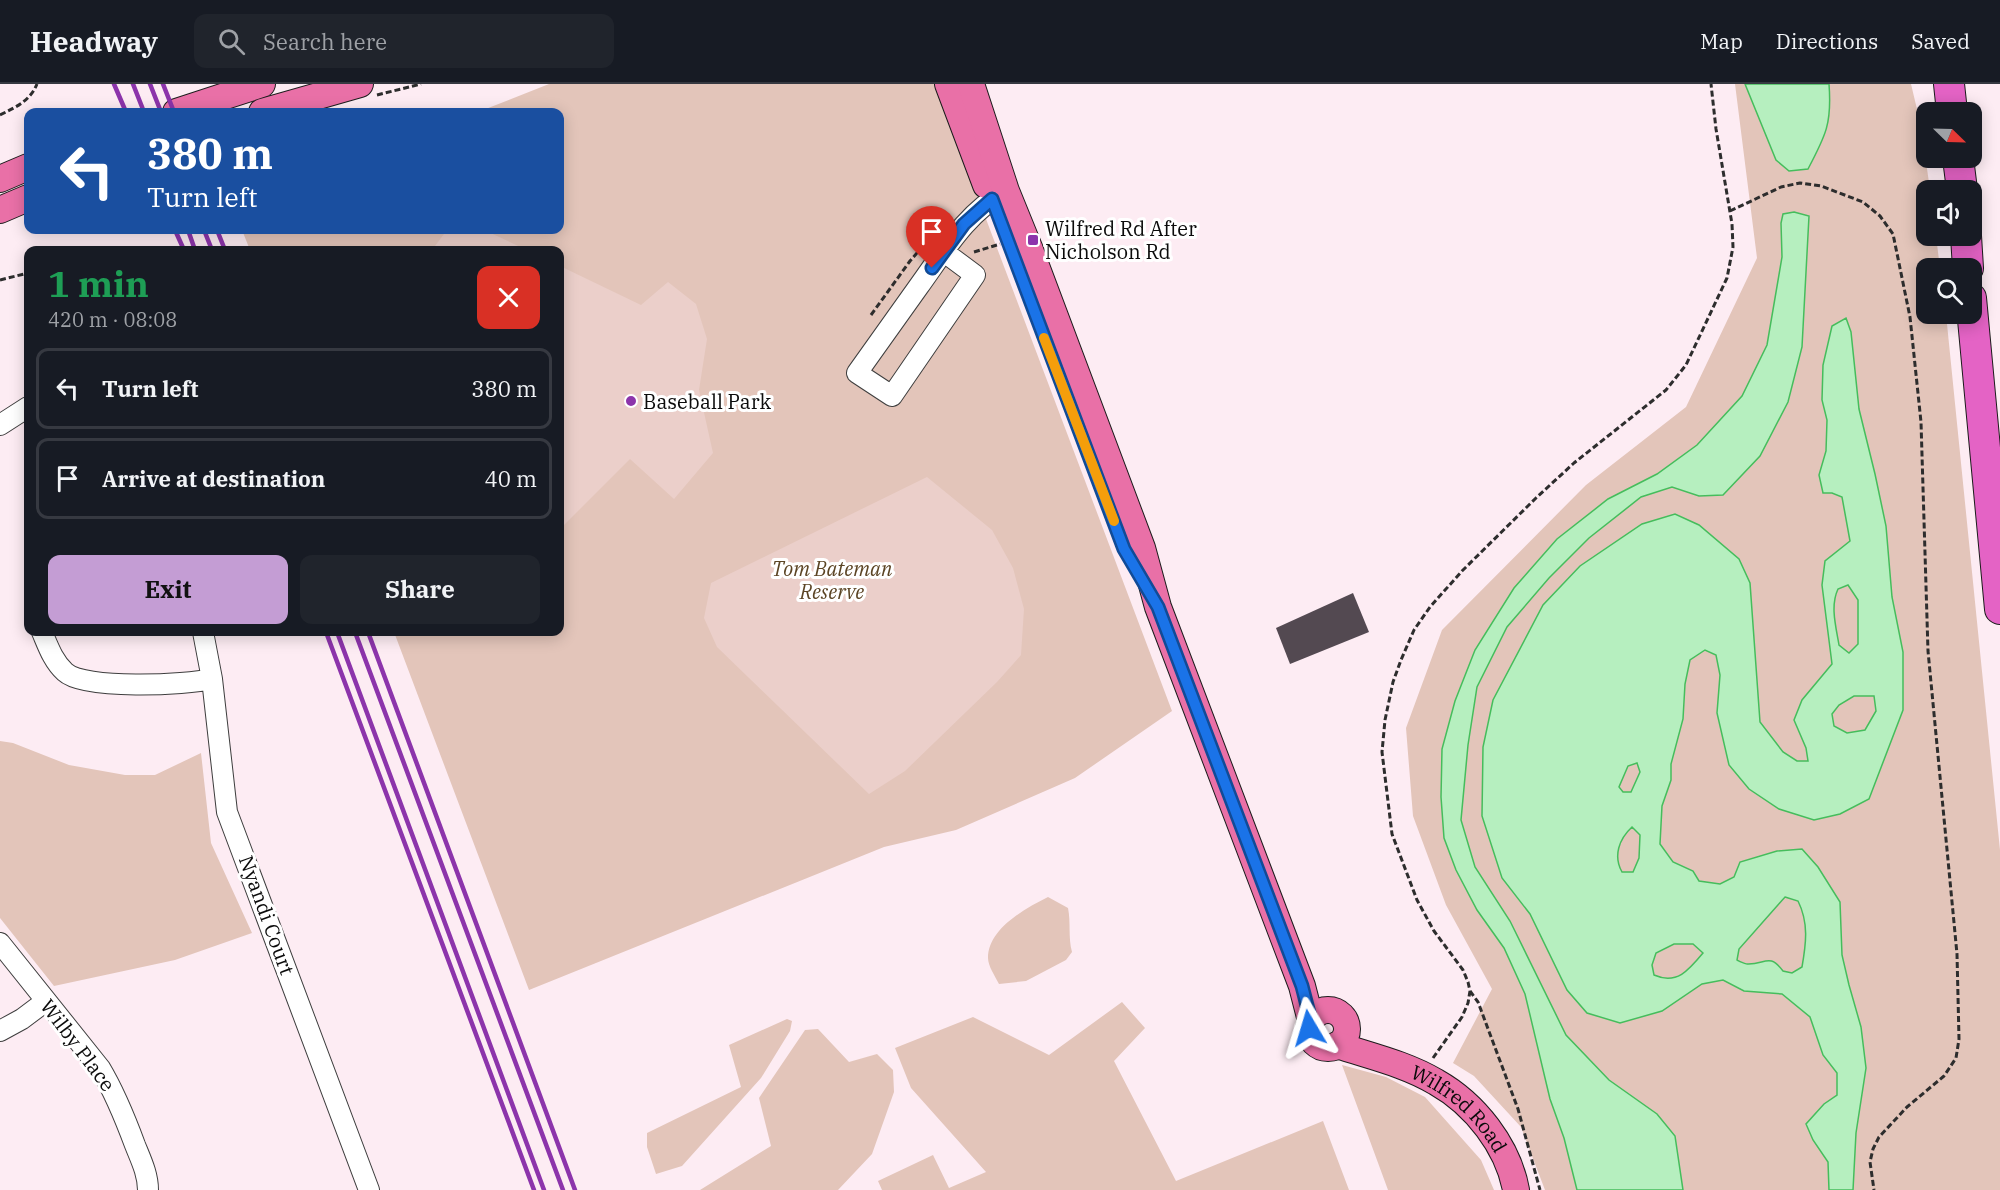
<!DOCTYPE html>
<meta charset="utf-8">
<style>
body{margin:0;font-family:"IBM Plex Serif",serif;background:#20242c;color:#f1f3f6;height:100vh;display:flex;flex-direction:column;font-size:22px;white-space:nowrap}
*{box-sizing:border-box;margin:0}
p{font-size:20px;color:#9ea1a6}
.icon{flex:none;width:33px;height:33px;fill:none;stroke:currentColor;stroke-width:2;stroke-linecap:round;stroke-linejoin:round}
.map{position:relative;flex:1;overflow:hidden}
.details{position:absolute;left:24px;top:162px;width:540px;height:390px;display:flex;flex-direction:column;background:#171b24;border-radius:12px;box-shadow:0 3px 15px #0003}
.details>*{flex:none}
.hud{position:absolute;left:24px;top:24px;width:540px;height:126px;border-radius:12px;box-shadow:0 3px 15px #0003;background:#1a4fa0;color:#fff;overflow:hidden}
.needle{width:39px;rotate:113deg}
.buttons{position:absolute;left:1916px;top:18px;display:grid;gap:12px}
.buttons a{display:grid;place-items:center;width:66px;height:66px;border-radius:12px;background:#171b24;box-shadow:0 3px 15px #0003;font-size:30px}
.pin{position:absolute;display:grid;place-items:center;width:51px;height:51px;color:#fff;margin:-62px -26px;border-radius:50% 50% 50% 0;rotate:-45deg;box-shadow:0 0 6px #0007}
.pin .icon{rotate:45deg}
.me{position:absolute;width:66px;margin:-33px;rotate:353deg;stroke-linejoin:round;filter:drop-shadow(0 0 4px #0008)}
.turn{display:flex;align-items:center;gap:21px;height:126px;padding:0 24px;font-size:27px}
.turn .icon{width:78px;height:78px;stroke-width:2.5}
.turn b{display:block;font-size:42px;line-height:51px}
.round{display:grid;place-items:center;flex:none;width:63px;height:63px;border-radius:12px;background:#20242c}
.headline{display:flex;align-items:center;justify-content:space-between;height:102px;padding:0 24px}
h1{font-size:36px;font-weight:700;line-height:45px;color:#1e9e55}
.primary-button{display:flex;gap:12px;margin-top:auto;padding:12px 24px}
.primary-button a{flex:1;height:69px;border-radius:12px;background:#c49dd4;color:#111;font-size:24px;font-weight:700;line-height:69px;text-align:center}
.primary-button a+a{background:#20242c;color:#f1f3f6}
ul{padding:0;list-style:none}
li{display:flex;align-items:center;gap:18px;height:81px;margin:0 12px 9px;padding:0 12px;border:3px solid #363941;border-radius:12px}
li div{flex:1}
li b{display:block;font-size:22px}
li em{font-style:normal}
header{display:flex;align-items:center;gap:36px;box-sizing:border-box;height:84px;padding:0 30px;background:#171b24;border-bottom:2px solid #363941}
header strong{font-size:28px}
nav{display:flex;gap:33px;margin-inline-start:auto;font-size:21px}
.search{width:420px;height:54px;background:#20242c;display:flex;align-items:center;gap:15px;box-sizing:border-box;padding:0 21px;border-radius:12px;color:#9ea1a6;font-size:22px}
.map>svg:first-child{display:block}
.green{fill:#e3c5ba}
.pitch{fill:#ebcfca}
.water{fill:#b6efbf;stroke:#45bd5c;stroke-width:1.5;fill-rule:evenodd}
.building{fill:#534951}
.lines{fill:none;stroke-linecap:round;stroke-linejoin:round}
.minor-casing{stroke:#3e3e3e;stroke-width:22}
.major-casing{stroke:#1c1c1c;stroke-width:28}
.highway-casing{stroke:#1c1c1c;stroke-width:32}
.path{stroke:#2d2d2d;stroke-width:3;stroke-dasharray:6 3;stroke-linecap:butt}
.minor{stroke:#fff;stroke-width:20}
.major{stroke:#e970a7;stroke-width:26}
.highway{stroke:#e463c5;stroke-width:30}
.rail{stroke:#8c34ab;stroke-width:4.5}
.route-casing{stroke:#114b97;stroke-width:15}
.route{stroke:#1a73e8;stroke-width:10}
.slow{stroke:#f59e0b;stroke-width:10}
.poi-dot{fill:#8c34ab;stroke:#fff;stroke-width:2}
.labels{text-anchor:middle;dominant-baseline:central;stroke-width:6;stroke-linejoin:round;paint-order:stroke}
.poi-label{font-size:20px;fill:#0b0b0b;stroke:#fff;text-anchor:start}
.park-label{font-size:20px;font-style:italic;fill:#5b4424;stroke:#fff}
.street-label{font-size:20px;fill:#0b0b0b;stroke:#fff}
</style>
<header>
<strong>Headway</strong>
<div class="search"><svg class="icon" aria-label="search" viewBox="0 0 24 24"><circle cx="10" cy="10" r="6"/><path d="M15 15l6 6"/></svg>Search here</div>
<nav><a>Map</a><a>Directions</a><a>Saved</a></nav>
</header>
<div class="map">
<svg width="2000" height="1106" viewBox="0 0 2000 1106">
<rect width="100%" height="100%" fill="#fdecf3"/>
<!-- green -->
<path class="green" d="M 549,0 L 935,0 L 1172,627 L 1075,694 L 956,746 L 884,763 L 529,906 L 394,548 L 560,548 L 560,166 L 250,166 L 242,146 L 560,146 L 560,28 L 478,28 Z
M 1735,0 L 1911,0 L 1921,42 L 1930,106 L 1926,106 L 1926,152 L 1936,152 L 1940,184 L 1926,184 L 1926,230 L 1946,230 L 2000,766 L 2000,1106 L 1545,1106 L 1521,1043 L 1474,992 L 1453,979 L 1492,905 L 1446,821 L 1413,732 L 1406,644 L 1442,546 L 1586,401 L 1686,323 L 1757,174 Z
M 0,657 L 13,659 L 69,681 L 125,691 L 155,691 L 201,669 L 211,759 L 252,849 L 175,876 L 54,902 L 0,834 Z
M 1048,813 L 1068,824 C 1071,839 1068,853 1072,868 L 1066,876 L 1026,897 L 999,900 C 995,892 988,882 988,874 C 988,845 1024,825 1048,813 Z
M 1122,918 L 1145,944 L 1114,977 L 1176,1097 L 1323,1037 L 1349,1106 L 882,1106 L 878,1097 L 933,1071 L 949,1104 L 986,1088 L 911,1004 L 895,964 L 973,933 L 1049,971 Z
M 787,935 L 792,937 L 790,947 L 761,994 L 682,1082 L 656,1090 L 647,1063 L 647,1049 L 741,1003 L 729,961 Z
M 818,945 L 849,978 L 877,970 L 893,986 L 894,1008 L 872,1070 L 838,1106 L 700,1106 L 771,1062 L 759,1014 L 805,946 Z
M 1342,981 L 1386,993 L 1425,1013 L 1481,1076 L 1494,1106 L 1388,1106 Z"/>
<!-- pitch -->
<path class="pitch" d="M 447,146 L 484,146 L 527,166 L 432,166 Z
M 560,182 L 641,221 L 668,198 L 696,220 L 707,255 L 699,306 L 713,369 L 674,415 L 630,375 L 560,445 Z
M 927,393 L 992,446 L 1013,484 L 1024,525 L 1021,571 L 997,598 L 905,687 L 869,710 L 717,563 L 704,534 L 711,499 Z"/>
<!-- water -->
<path class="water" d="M 1745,0 L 1829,0 C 1832,39 1826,51 1808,85 L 1789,87 L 1776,76 Z
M 1794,128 L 1809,132 L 1802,263 L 1788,318 L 1760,372 L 1723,411 L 1699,412 L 1672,403 L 1641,413 L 1589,454 L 1549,494 L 1507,543 L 1477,603 L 1468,661 L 1461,736 L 1475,783 L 1510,837 L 1566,951 L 1609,996 L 1657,1030 L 1675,1052 L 1683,1106 L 1577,1106 L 1564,1054 L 1550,1015 L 1525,910 L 1504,864 L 1477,826 L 1456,786 L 1444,754 L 1441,713 L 1442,665 L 1455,617 L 1475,566 L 1514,504 L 1557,455 L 1608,415 L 1657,390 L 1697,361 L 1742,312 L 1767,261 L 1782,173 L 1781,139 L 1783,130 Z
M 1846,234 L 1851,248 L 1859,325 L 1875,390 L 1886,442 L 1892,513 L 1903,568 L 1903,626 L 1869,715 L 1840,730 L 1814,736 L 1779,725 L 1749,705 L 1729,681 L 1717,629 L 1720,591 L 1716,571 L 1705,566 L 1690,576 L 1685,600 L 1683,635 L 1671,680 L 1671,696 L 1662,722 L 1660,760 L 1673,778 L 1693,787 L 1699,797 L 1720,800 L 1734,793 L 1740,778 L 1777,767 L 1802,765 L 1818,783 L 1840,818 L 1842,871 L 1849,901 L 1861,943 L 1866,984 L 1856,1049 L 1853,1106 L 1829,1106 L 1828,1078 L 1813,1056 L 1806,1040 L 1824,1020 L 1837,1011 L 1837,989 L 1823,971 L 1810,933 L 1782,910 L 1744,907 L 1723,896 L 1702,900 L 1662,927 L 1620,939 L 1587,929 L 1567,906 L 1530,830 L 1502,794 L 1482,732 L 1483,663 L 1493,616 L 1543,521 L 1580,482 L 1642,440 L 1675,430 L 1699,441 L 1739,475 L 1750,499 L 1760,638 L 1783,668 L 1797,677 L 1808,677 L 1806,664 L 1794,636 L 1802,616 L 1832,580 L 1822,501 L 1825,477 L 1850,457 L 1842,413 L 1832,409 L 1823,409 L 1819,391 L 1826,367 L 1827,336 L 1822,316 L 1823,281 L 1832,242 ZM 1848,501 L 1858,516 L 1858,560 L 1849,569 L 1839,561 C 1836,543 1830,522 1838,505 ZM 1854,612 L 1874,612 L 1876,627 L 1865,646 L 1847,649 L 1834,642 L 1832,630 L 1839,621 ZM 1637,679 L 1640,688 L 1631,708 L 1623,708 L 1619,703 L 1628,682 ZM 1632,743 L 1640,751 L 1639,774 L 1633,788 L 1622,788 C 1613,772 1619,755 1632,743 ZM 1785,813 L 1798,817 C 1809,839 1806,860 1802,883 L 1792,889 L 1783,887 C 1769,868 1765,881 1747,880 C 1746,880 1738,877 1737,876 L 1739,865 ZM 1674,860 L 1693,860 L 1703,869 C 1689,886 1677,901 1654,891 L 1652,881 L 1656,869 Z"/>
<!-- building -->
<path class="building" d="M 1353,509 L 1369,548 L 1290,580 L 1276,544 Z"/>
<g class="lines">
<defs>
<path id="minor" d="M 944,168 L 975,191 L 892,312 L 857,289 C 878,260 898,231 919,202 C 945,166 967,128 1006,107
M 0,341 L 28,323
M 42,548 C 48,562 53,577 65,588 C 84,606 186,601 212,595
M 203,548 L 212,595 L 227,728 L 369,1106
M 0,859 L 100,984 C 115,1009 125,1034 135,1061 C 141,1076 148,1090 148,1106
M 0,947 L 22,935 L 46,917"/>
<g id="major">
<path d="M 948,0 L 986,101"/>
<path d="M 971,0 L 1006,107 L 1030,166 L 1142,464 L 1158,523 L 1302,902 L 1311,937"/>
<path d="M 176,28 L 262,0"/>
<path d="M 262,28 L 360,0"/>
<path d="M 0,95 L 28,83"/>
<path d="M 0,126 L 28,114"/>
<circle cx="1328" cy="945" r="19"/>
<path id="s1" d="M 1337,961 C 1370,972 1406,980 1436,998 C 1475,1020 1508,1062 1516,1106"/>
</g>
<path id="highway" d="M 1949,0 L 1952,28
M 1958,74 L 1962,106
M 1966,152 L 1968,184
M 1971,214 L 2000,525"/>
</defs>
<!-- minor casing -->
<use href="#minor" class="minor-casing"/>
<!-- major casing -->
<use href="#major" class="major-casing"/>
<!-- highway casing -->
<use href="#highway" class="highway-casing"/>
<!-- path -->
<path class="path" d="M 377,11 L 421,0
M 0,31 C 16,23 30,17 37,0
M 1730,127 L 1781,103 L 1800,99 L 1821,102 L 1863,118 L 1880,132 L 1893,150 L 1910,233 L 1921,338 L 1928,567 L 1957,870 L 1959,955 L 1956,974 L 1944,992 L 1907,1023 L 1879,1053 L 1873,1065 L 1870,1078 L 1874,1106
M 974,168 L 1000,160
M 0,196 L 28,189
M 871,231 L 910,177 L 935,148
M 1470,907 L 1478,918 L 1518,1025 L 1540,1106
M 1326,914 L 1347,924 L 1356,934 L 1359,947
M 1433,974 L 1462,933 L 1468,919 L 1470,907 L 1468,898 L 1463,886 L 1434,847 L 1417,816 L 1392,750 L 1382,668 L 1385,636 L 1393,598 L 1401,576 L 1414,546 L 1430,523 L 1462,487 L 1536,414 L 1574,379 L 1666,306 L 1686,281 L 1727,194 L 1733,163 L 1732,140 L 1716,45 L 1711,0"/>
<!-- minor -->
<use href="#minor" class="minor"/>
<!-- major -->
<use href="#major" class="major"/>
<!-- highway -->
<use href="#highway" class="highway"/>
<!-- rail -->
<path class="rail" d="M 114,0 L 126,28
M 133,0 L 144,28
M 150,0 L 161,28
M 163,0 L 174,28
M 175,146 L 184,166
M 188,146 L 195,166
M 204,146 L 212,166
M 217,146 L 225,166
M 326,548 L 534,1106
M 337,548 L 544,1106
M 355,548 L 563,1106
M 368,548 L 575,1106"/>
</g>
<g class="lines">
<defs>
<path id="route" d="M 932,184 L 964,140 L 992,115 L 1124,465 L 1158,523 L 1302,902 L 1311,937 L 1309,944"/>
</defs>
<!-- route casing -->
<use href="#route" class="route-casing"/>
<!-- route -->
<use href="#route" class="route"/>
<!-- slow -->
<path class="slow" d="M 1044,254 L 1114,437"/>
</g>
<!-- markers -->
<g class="poi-dot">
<rect x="1027" y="150" width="12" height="12" rx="3"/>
<circle cx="631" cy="317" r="6"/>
</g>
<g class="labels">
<!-- poi labels -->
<g class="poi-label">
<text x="1045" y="144">Wilfred Rd After<tspan x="1045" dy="23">Nicholson Rd</tspan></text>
<text x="643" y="317">Baseball Park</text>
</g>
<!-- park labels -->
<g class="park-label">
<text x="832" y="484">Tom Bateman<tspan x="832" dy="23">Reserve</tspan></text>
</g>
<!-- street labels -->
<g class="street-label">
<text transform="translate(267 831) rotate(70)">Nyandi Court</text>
<text transform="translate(78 961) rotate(53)">Wilby Place</text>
<text stroke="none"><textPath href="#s1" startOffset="141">Wilfred Road</textPath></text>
</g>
</g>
</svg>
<div class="buttons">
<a><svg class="needle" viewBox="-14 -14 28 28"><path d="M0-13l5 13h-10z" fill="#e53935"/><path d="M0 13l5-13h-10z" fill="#9ea1a6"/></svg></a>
<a><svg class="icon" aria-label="sound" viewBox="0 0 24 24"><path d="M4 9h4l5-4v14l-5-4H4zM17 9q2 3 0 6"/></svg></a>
<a><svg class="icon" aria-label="search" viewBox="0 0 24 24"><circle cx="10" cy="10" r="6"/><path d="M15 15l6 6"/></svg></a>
</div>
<div class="pin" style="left:932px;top:184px;background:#d93025"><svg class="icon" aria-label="arrive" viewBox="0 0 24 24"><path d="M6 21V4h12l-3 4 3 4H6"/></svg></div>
<svg class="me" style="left:1309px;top:944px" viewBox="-20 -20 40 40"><path d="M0-17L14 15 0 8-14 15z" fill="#1a73e8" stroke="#fff" stroke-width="4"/></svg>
<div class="hud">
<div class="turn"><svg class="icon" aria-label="left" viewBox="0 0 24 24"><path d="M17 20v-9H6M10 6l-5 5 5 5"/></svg><div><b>380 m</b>Turn left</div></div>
</div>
<section class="details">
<div class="headline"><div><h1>1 min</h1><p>420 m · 08:08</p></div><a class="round" style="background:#d93025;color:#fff"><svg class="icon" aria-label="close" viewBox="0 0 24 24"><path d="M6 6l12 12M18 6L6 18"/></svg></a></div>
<ul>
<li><svg class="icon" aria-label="left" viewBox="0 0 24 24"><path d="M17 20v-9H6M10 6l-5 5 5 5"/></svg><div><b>Turn left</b></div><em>380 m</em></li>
<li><svg class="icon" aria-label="arrive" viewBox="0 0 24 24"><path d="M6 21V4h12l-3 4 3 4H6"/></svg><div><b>Arrive at destination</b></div><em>40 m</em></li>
</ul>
<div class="primary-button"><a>Exit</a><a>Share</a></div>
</section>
</div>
